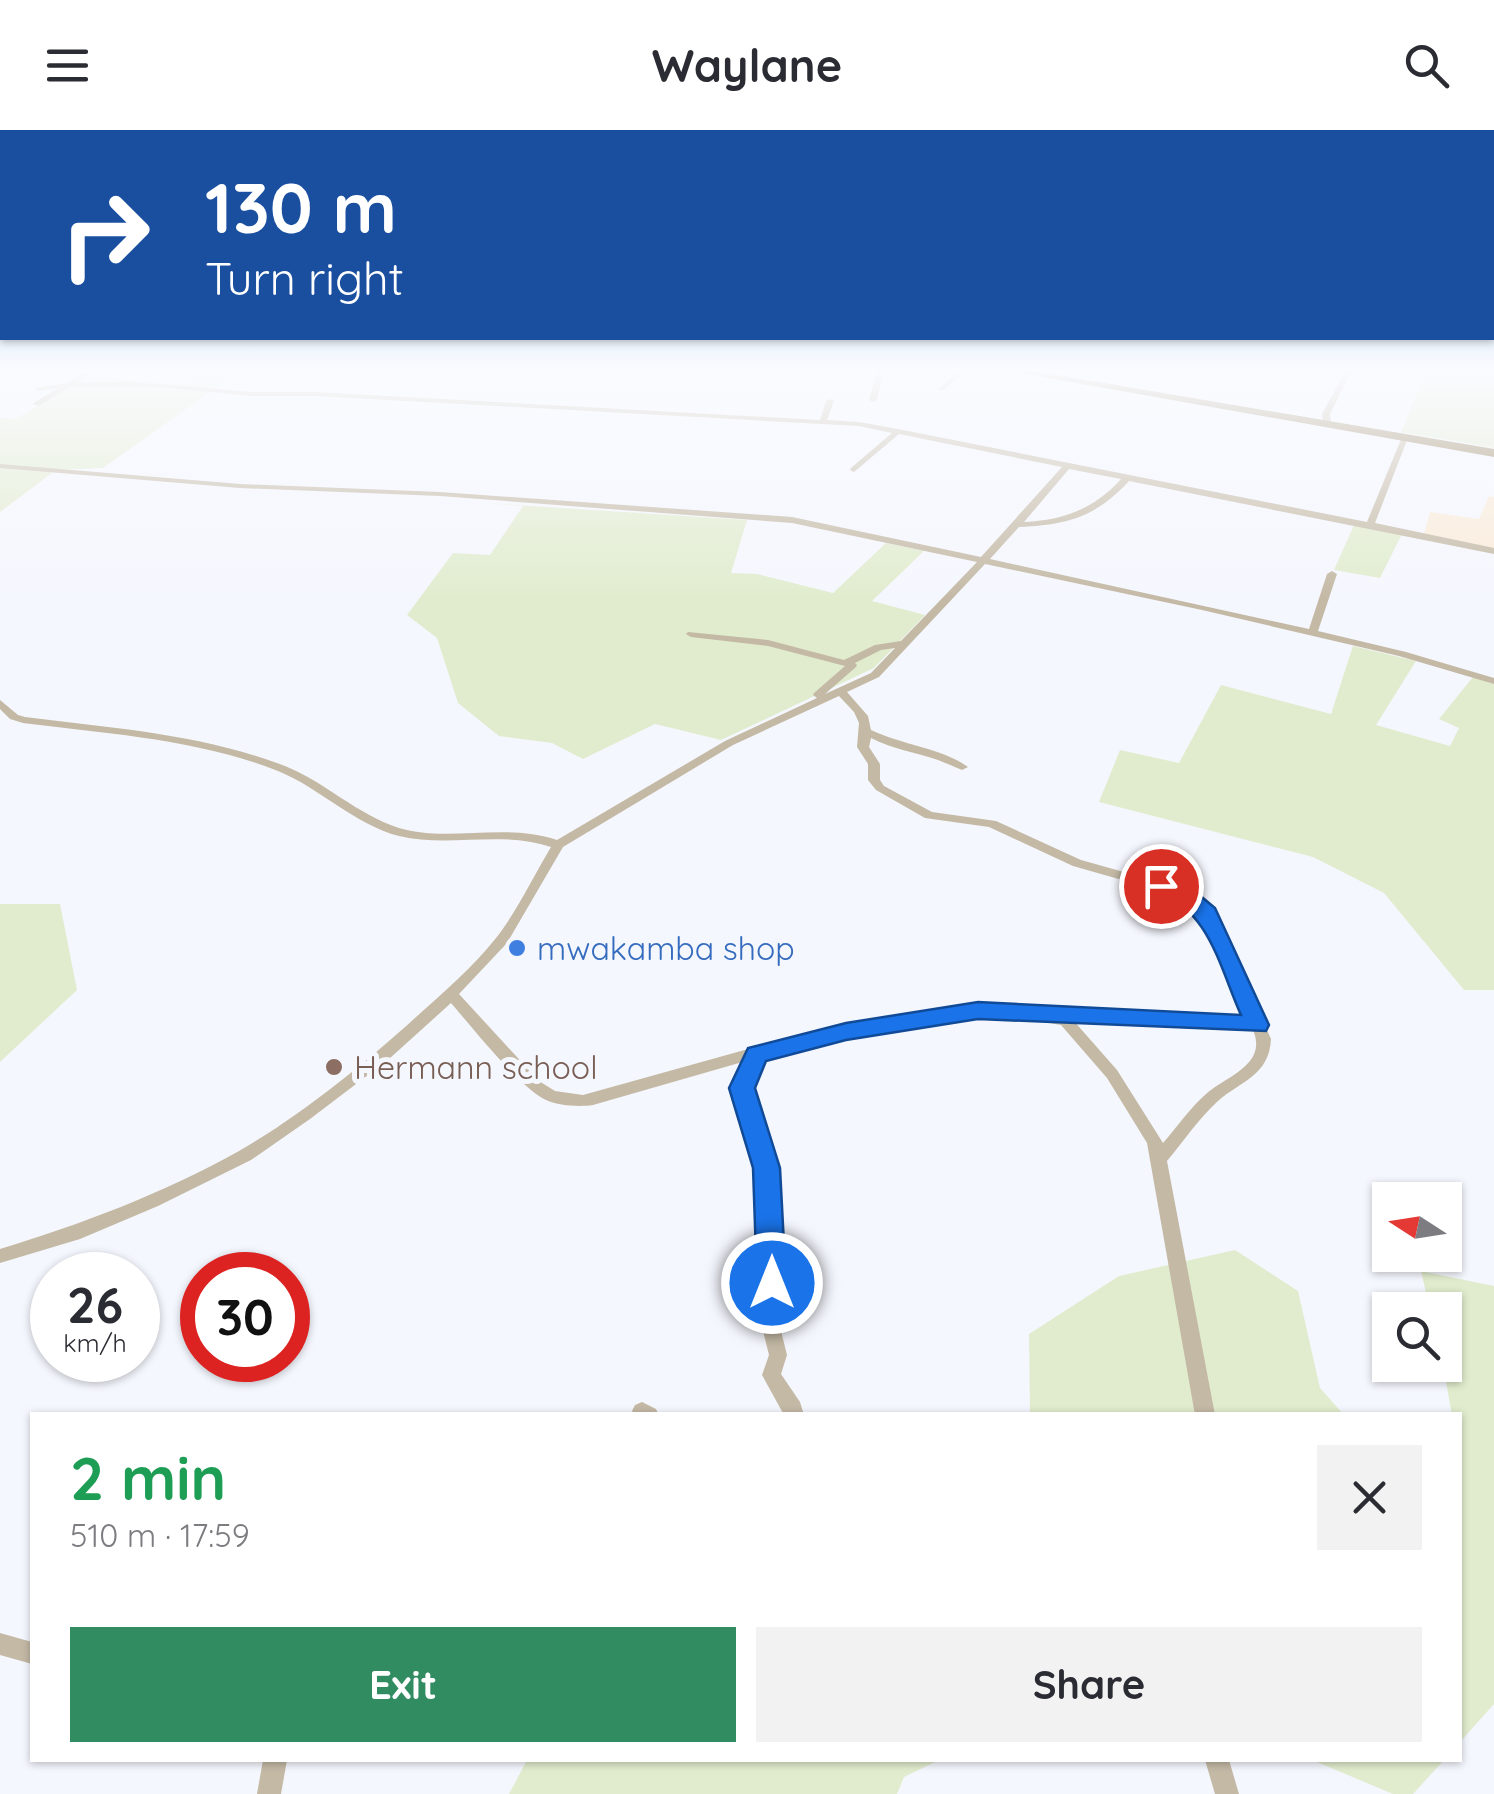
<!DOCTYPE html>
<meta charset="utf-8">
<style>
body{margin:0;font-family:Quicksand,sans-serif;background:#f2f2f3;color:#2b2b33;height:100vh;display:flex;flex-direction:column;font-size:38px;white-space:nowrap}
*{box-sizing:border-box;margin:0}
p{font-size:32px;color:#7c7c81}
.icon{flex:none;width:55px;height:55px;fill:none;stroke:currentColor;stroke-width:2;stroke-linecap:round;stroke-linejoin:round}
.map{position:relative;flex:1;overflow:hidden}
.side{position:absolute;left:30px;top:1282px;width:1432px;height:350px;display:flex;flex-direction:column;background:#fff;border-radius:0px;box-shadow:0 2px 8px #0004}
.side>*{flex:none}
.banner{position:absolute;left:0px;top:0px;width:1495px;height:210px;box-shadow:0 2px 8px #0004;background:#1a4fa0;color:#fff;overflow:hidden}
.needle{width:65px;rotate:282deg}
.buttons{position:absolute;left:1372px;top:1052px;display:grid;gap:20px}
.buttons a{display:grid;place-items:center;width:90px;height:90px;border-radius:0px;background:#fff;box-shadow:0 2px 8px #0004;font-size:50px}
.speed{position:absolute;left:30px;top:1122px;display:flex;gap:20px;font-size:50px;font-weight:700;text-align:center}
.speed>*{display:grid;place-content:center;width:130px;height:130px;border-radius:50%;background:#fff;box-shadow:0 2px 8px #0004;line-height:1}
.speed small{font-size:25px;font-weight:400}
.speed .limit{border:15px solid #d22;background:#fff;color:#111}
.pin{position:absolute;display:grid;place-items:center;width:85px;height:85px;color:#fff;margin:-42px;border:5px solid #fff;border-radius:50%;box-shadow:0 2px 10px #0007}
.me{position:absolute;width:110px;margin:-55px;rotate:0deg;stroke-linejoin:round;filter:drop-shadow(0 0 8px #0008)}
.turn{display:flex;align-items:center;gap:35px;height:210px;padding:0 40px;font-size:45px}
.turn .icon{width:130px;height:130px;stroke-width:2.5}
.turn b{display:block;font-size:70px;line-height:85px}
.round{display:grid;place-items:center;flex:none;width:105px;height:105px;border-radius:0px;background:#f2f2f3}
.overview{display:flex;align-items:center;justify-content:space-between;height:170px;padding:0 40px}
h1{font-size:60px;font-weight:700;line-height:75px;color:#1e9e55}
.primary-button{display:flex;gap:20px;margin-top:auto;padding:20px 40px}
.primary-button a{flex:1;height:115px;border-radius:0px;background:#328c62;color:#fff;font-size:40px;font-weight:700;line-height:115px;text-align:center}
.primary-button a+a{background:#f2f2f3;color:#2b2b33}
header{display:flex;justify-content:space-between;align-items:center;height:130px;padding:0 40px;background:#fff;font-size:45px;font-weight:700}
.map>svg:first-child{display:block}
.commercial{fill:#faebd8}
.green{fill:#e1ecce}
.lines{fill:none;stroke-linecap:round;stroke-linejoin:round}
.minor{fill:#c4b9a5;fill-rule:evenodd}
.primary{fill:#988560;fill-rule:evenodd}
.route{fill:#1a73e8;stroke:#114b97;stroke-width:2.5}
.shop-dot{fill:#3f7fe0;stroke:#f5f7fe;stroke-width:4}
.education-dot{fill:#8d6e63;stroke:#f5f7fe;stroke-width:4}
.labels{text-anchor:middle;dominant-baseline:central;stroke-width:10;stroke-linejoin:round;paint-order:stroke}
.shop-label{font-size:32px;fill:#366cbe;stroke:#f5f7fe;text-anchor:start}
.education-label{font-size:32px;fill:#785e54;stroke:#f5f7fe;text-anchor:start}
</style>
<header><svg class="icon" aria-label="menu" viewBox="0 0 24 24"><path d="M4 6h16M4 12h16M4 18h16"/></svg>Waylane<svg class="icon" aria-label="search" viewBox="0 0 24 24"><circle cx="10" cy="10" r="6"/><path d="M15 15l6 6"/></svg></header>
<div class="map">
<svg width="1494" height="1664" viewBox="0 0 1494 1664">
<rect width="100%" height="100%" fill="#f5f7fe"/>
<!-- commercial -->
<path class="commercial" d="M 1489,366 L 1494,367 L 1494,419 L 1424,404 L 1430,382 L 1479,389 Z"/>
<!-- green -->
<path class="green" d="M 208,238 L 244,238 L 103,338 L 56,340 L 0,382 L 0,288 L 16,289 L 84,247 L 185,254 Z
M 1428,238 L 1494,238 L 1494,318 L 1401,302 Z
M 485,373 L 747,390 L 731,443 L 757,444 L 833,463 L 886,413 L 924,421 L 872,471 L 925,485 L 874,538 L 721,610 L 655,594 L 583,629 L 552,613 L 499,606 L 458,573 L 437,508 L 407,485 L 453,423 L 490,425 L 523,376 Z
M 1354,395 L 1402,404 L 1380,448 L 1334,440 Z
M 1353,516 L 1416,531 L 1376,595 L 1450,616 L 1459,598 L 1439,589 L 1473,547 L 1494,554 L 1494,860 L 1464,860 L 1384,763 L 1313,727 L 1099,672 L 1120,620 L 1179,633 L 1221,555 L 1331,584 Z
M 0,774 L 60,774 L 77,860 L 0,932 Z
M 1235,1120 L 1298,1161 L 1320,1258 L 1344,1285 L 1030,1285 L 1029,1204 L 1119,1146 Z
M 1421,1141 L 1494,1156 L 1494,1574 L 1460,1612 L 1460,1285 L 1452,1285 L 1443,1235 L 1445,1180 L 1430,1180 Z
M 527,1630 L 939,1630 L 904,1647 L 897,1664 L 509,1664 Z
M 1312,1630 L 1444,1630 L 1413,1664 L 1393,1664 Z"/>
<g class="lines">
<!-- minor -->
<path class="minor" d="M 93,238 L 101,238 L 78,252 L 134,252 L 252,262 L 316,262 L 820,290 L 826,271 L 830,269 L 834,271 L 827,290 L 859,292 L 898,299 L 1367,392 L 1402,307 L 1409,305 L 1375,393 L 1494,418 L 1494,424 L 1129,351 C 1096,387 1067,395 1019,397 L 990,429 L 1309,499 L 1327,444 L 1332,441 L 1337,444 L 1318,501 L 1406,522 L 1494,548 L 1494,554 L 1399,526 L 1202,480 L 985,434 L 879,547 L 847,562 L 868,586 L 871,600 C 902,615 942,618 968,637 L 962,640 C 954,637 946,633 938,630 C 915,622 892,619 871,608 L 869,617 L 880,634 L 880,650 L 884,656 L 932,682 L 996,691 L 1081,730 L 1188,760 L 1201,768 L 1214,783 L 1271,909 C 1269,946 1242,950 1218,971 C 1199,988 1183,1012 1167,1031 L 1215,1285 L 1195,1285 L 1147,1013 L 1107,948 L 1061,895 L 1020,888 L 970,887 L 918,892 L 865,901 L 763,926 L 750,958 L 774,1038 L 782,1205 L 787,1225 L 781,1244 L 800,1272 L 804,1285 L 784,1285 L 762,1245 L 769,1225 L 764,1205 L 758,1038 L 734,958 L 746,931 L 593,975 C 580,977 559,976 546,970 C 521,959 471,896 451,873 L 389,929 L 310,989 L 251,1030 L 158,1076 L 80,1109 L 0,1133 L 0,1119 C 82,1094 164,1063 239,1021 C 300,986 363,935 415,888 C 443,863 473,837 496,808 C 516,783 534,745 551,717 C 501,700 449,718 399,706 C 355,695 320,658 278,641 C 197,609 109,604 23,593 L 10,589 L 0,579 L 0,570 L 18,585 L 25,587 C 112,598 202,604 285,636 C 325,652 358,685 399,698 C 449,713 502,692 557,710 L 725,611 L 817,568 L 813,565 L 814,563 L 845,536 L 768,516 L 691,507 L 686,504 L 688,502 L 768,510 L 844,530 L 875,515 L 901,511 L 977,432 L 792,393 L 440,366 L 240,358 L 0,338 L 0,334 L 240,354 L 440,362 L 792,387 L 981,427 L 1062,337 L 899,304 L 854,342 L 850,340 L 851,338 L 892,303 L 859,296 L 316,266 L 252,266 L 158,257 L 85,256 L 70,257 L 39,276 L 32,274 L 58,258 L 37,261 L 35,258 L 67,253 ZM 1069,339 L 1121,349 C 1094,379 1064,390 1024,392 ZM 895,518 L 871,543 L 825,564 L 856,537 L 857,535 L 855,533 L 881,520 ZM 839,566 L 854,582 L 859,593 L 857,617 L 868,634 L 868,650 L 876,660 L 925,688 L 989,697 L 1073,736 L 1178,766 L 1191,774 L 1201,785 L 1248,889 L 1136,880 L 1054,880 L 1048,883 L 1020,878 L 970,877 L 918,882 L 865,891 L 759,916 L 583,965 L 555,961 L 539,951 L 459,864 L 507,813 L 563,717 L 733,615 ZM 1073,890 L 1136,890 L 1253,900 C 1268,935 1226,946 1206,964 C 1190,978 1177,997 1163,1013 L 1117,940 Z
M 634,238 L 640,238 L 640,239 L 637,241 Z
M 878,238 L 884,238 L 877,270 L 873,272 L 869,270 Z
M 964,238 L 971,238 L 943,260 L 939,260 L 939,258 Z
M 976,238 L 999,238 L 1023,242 L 1020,244 Z
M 1347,238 L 1353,238 L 1330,284 L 1331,294 L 1324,296 L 1322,284 Z
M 642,1272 L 656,1279 L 659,1285 L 634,1285 L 632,1281 L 635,1275 Z
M 0,1503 L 32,1512 L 32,1534 L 0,1525 Z
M 263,1630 L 287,1630 L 281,1664 L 257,1664 Z
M 1205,1630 L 1229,1630 L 1239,1664 L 1215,1664 Z"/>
<!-- primary -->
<path class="primary" d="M 992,238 L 1016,238 L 1494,319 L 1494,327 Z"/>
</g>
<!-- sky -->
<linearGradient id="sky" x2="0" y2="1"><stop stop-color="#84bae4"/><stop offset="0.51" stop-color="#fafbff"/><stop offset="1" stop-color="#fafbff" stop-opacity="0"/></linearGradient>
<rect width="1494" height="471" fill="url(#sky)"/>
<!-- route -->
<path class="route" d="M 1161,750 L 1191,758 L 1215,778 L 1269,895 L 1266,901 L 978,889 L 846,910 L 766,931 L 755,958 L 780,1038 L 786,1153 L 782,1162 L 772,1166 L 761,1162 L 757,1153 L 753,1038 L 729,958 L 748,918 L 846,893 L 978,872 L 1241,885 C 1219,836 1209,777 1153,761 L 1150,756 Z"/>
<!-- markers -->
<circle class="shop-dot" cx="517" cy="818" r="10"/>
<circle class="education-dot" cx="334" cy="937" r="10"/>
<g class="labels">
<!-- shop labels -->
<g class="shop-label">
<text x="537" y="818">mwakamba shop</text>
</g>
<!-- education labels -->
<g class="education-label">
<text x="354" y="937">Hermann school</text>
</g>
</g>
</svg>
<div class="buttons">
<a><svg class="needle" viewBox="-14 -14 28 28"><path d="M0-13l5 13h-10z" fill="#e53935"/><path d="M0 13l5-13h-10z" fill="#7c7c81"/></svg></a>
<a><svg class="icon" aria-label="search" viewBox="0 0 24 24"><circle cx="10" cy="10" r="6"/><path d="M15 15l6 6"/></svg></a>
</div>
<div class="speed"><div>26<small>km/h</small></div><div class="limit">30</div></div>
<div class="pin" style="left:1161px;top:756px;background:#d93025"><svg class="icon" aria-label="arrive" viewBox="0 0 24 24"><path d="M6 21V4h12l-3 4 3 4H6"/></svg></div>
<svg class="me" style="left:772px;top:1153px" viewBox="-20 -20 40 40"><circle r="17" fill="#1a73e8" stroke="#fff" stroke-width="3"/><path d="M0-11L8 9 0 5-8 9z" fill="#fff"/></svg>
<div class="banner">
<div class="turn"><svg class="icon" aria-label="right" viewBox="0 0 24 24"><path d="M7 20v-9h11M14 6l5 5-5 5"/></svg><div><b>130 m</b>Turn right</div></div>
</div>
<section class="side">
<div class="overview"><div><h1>2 min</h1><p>510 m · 17:59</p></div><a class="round"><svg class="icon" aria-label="close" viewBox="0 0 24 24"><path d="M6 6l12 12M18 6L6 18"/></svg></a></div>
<div class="primary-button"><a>Exit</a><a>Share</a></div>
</section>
</div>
